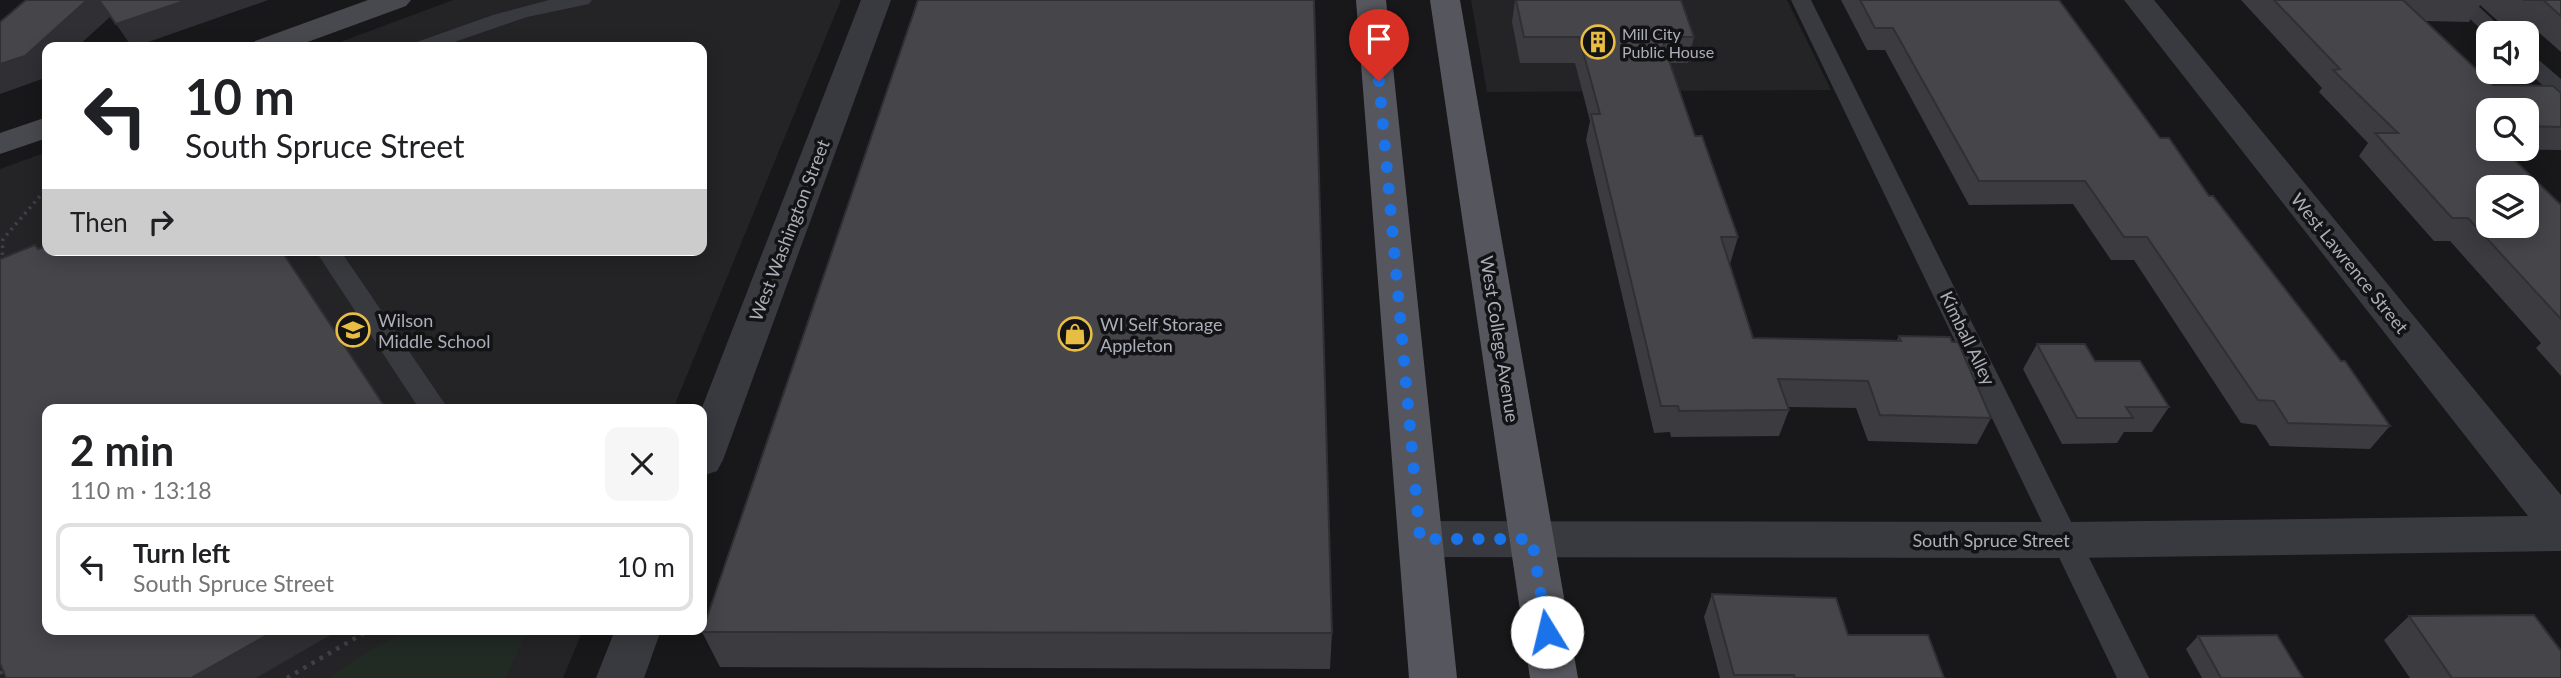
<!DOCTYPE html>
<meta charset="utf-8">
<style>
body{margin:0;font-family:Lato,sans-serif;background:#f6f6f6;color:#202124;height:100vh;display:flex;flex-direction:column;font-size:26px;white-space:nowrap}
*{box-sizing:border-box;margin:0}
p{font-size:23px;color:#757577}
.icon{flex:none;width:38px;height:38px;fill:none;stroke:currentColor;stroke-width:2;stroke-linecap:round;stroke-linejoin:round}
.map{position:relative;flex:1;overflow:hidden}
.drawer{position:absolute;left:42px;top:404px;width:665px;height:231px;display:flex;flex-direction:column;background:#fff;border-radius:14px;box-shadow:0 4px 18px #0003}
.drawer>*{flex:none}
.banner{position:absolute;left:42px;top:42px;width:665px;height:214px;border-radius:14px;box-shadow:0 4px 18px #0003;background:#fff;color:#202124;overflow:hidden}
.tools{position:absolute;left:2476px;top:21px;display:grid;gap:14px}
.tools a{display:grid;place-items:center;width:63px;height:63px;border-radius:14px;background:#fff;box-shadow:0 4px 18px #0003;font-size:35px}
.pin{position:absolute;display:grid;place-items:center;width:60px;height:60px;color:#fff;margin:-72px -30px;border-radius:50% 50% 50% 0;rotate:-45deg;box-shadow:0 0 7px #0007}
.pin .icon{rotate:45deg}
.me{position:absolute;width:77px;margin:-38px;rotate:351deg;stroke-linejoin:round;filter:drop-shadow(0 0 5px #0008)}
.turn{display:flex;align-items:center;gap:24px;height:147px;padding:0 28px;font-size:32px}
.turn .icon{width:91px;height:91px;stroke-width:2.5}
.turn b{display:block;font-size:49px;line-height:60px}
.then{display:flex;align-items:center;height:66px;padding:0 28px;background:#0003;gap:14px;font-size:26px}
.round{display:grid;place-items:center;flex:none;width:74px;height:74px;border-radius:14px;background:#f6f6f6}
.headline{display:flex;align-items:center;justify-content:space-between;height:119px;padding:0 28px}
h1{font-size:42px;font-weight:700;line-height:52px}
ul{padding:0;list-style:none}
li{display:flex;align-items:center;gap:21px;height:88px;margin:0 14px 10px;padding:0 14px;border:4px solid #e0e0e0;border-radius:14px}
li div{flex:1}
li b{display:block;font-size:26px}
li em{font-style:normal}
.map>svg:first-child{display:block}
.built{fill:#242427}
.green{fill:#222a24}
.lines{fill:none;stroke-linecap:round;stroke-linejoin:round}
.path-far1{stroke:#3f4146;stroke-width:3.5;stroke-dasharray:2.5 4.5;stroke-linecap:butt}
.path{stroke:#3f4146;stroke-width:4.5;stroke-dasharray:3.5 6;stroke-linecap:butt}
.lane{fill:#393a3f;fill-rule:evenodd}
.street{fill:#393a3f;fill-rule:evenodd}
.secondary{fill:#48494f;fill-rule:evenodd}
.primary{fill:#56575e;fill-rule:evenodd}
.wall{fill:#3b3b40;fill-rule:evenodd}
.shaded-wall{fill:#303034}
.building{fill:#45454a;stroke:#303034;stroke-width:2;fill-rule:evenodd}
.route{stroke:#1a73e8;stroke-width:12;stroke-dasharray:0 21.6}
.labels{text-anchor:middle;dominant-baseline:central;stroke-width:7;stroke-linejoin:round;paint-order:stroke}
.far-poi-label{font-size:16px;fill:#abaeb9;stroke:#131315;text-anchor:start}
.street-label{font-size:18px;fill:#abaeb9;stroke:#131315}
.poi-label{font-size:18px;fill:#abaeb9;stroke:#131315;text-anchor:start}
</style>
<div class="map">
<svg width="2561" height="678" viewBox="0 0 2561 678">
<rect width="100%" height="100%" fill="#18181a"/>
<!-- built -->
<path class="built" d="M 453,0 L 841,0 L 673,409 L 47,410 L 47,630 L 583,630 L 563,678 L 0,678 L 0,169 L 47,152 L 47,250 L 702,250 L 702,47 L 327,47 Z
M 1471,0 L 1787,0 L 1831,90 L 1487,92 Z"/>
<!-- green -->
<path class="green" d="M 408,630 L 527,630 L 506,678 L 328,678 L 365,653 Z"/>
<g class="lines">
<!-- path-far1 -->
<path class="path-far1" d="M 2,262 L 3,239 L 47,188"/>
<!-- path -->
<path class="path" d="M 0,671 L 2,678
M 287,678 L 369,630"/>
<!-- lane -->
<path class="lane" d="M 549,0 L 592,0 L 589,4 L 527,17 L 440,47 L 411,47 L 414,43 L 493,15 Z
M 1791,0 L 1811,0 L 2149,678 L 2117,678 Z
M 2450,0 L 2472,0 L 2507,33 L 2488,33 L 2488,36 Z
M 2527,54 L 2534,56 L 2561,79 L 2561,96 L 2553,95 L 2527,71 Z
M 315,250 L 340,250 L 449,410 L 420,410 Z"/>
<!-- street -->
<path class="street" d="M 861,0 L 891,0 L 723,460 L 717,471 L 702,476 L 701,410 Z
M 2124,0 L 2154,0 L 2561,495 L 2561,551 L 2068,558 L 1420,557 L 1404,552 L 1398,539 L 1404,526 L 1420,521 L 2068,522 L 2528,516 Z
M 615,630 L 661,630 L 644,678 L 596,678 Z"/>
<!-- secondary -->
<path class="secondary" d="M 368,0 L 411,0 L 406,6 L 294,47 L 251,47 L 255,41 Z
M 47,117 L 47,138 L 0,154 L 0,133 Z"/>
<!-- primary -->
<path class="primary" d="M 1356,0 L 1386,0 L 1457,678 L 1409,678 Z
M 1430,0 L 1460,0 L 1578,678 L 1530,678 Z"/>
</g>
<!-- wall -->
<path class="wall" d="M 1515,0 L 1681,0 L 1694,37 L 1688,63 L 1670,63 L 1695,136 L 1738,237 L 1730,264 L 1753,338 L 1897,340 L 1899,336 L 1991,418 L 1977,444 L 1868,441 L 1856,408 L 1788,407 L 1789,410 L 1779,436 L 1671,437 L 1670,432 L 1654,433 L 1586,140 L 1590,121 L 1575,63 L 1520,63 L 1512,22 Z
M 1841,0 L 2059,0 L 2160,138 L 2209,196 L 2390,426 L 2370,449 L 2270,446 L 2256,425 L 2241,423 L 2134,260 L 2111,260 L 2073,204 L 1969,205 L 1885,50 L 1867,50 Z
M 2241,0 L 2561,0 L 2561,52 L 2527,22 L 2499,22 L 2480,5 L 2469,22 L 2425,21 L 2493,85 L 2561,93 L 2561,150 L 2504,149 L 2561,205 L 2561,376 L 2536,348 L 2541,343 L 2450,241 L 2434,241 L 2359,156 L 2368,143 L 2319,92 L 2322,88 ZM 2488,110 L 2527,110 L 2527,149 L 2488,149 Z
M 2037,344 L 2095,361 L 2169,407 L 2152,432 L 2124,432 L 2117,443 L 2062,444 L 2023,369 Z
M 1712,594 L 1848,635 L 1944,678 L 1720,678 L 1704,617 Z
M 2409,616 L 2561,678 L 2410,678 L 2384,640 Z
M 702,632 L 1332,633 L 1330,669 L 720,667 Z
M 2198,636 L 2303,678 L 2202,678 L 2186,649 Z"/>
<!-- shaded-wall -->
<path class="shaded-wall" d="M 87,0 L 99,0 L 110,17 L 77,47 L 47,47 L 47,75 L 42,79 L 0,94 L 0,64 Z
M 187,0 L 268,0 L 134,47 L 132,47 L 116,24 Z
M 276,630 L 339,630 L 256,678 L 191,678 Z"/>
<!-- building -->
<path class="building" d="M 26,0 L 87,0 L 25,56 L 0,64 L 0,22 Z
M 99,0 L 187,0 L 116,24 Z
M 918,0 L 1314,0 L 1332,633 L 702,632 Z
M 1516,0 L 1681,0 L 1694,37 L 1661,37 L 1695,136 L 1702,136 L 1738,237 L 1721,237 L 1753,338 L 1901,341 L 1899,336 L 1950,337 L 1952,342 L 1958,342 L 1991,418 L 1880,415 L 1868,381 L 1778,379 L 1789,410 L 1679,411 L 1678,406 L 1661,406 L 1591,114 L 1600,114 L 1579,37 L 1524,37 Z
M 1860,0 L 2059,0 L 2160,138 L 2169,138 L 2209,196 L 2213,196 L 2341,361 L 2345,361 L 2390,426 L 2288,423 L 2274,401 L 2258,400 L 2147,237 L 2124,237 L 2085,181 L 1979,181 L 1893,28 L 1875,28 Z
M 2274,0 L 2403,0 L 2493,85 L 2553,86 L 2561,93 L 2561,127 L 2527,126 L 2527,110 L 2488,110 L 2488,126 L 2480,126 L 2488,134 L 2488,149 L 2503,149 L 2561,205 L 2561,319 L 2468,218 L 2452,218 L 2375,133 L 2398,133 L 2333,70 L 2340,69 ZM 2488,187 L 2527,187 L 2527,226 L 2488,226 Z
M 2523,0 L 2561,0 L 2561,16 L 2543,0 Z
M 35,245 L 38,249 L 47,246 L 47,250 L 281,250 L 387,410 L 47,410 L 47,630 L 276,630 L 191,678 L 6,678 L 0,663 L 0,259 Z
M 2037,344 L 2085,344 L 2095,361 L 2140,361 L 2169,407 L 2126,407 L 2133,418 L 2077,418 Z
M 1712,594 L 1836,598 L 1848,635 L 1928,635 L 1944,678 L 1795,678 L 1794,675 L 1734,675 Z
M 2534,615 L 2561,651 L 2561,678 L 2452,678 L 2409,616 Z
M 2277,635 L 2303,678 L 2221,678 L 2198,636 Z"/>
<g class="lines">
<!-- route -->
<path class="route" d="M 1379,81 L 1420,539 L 1532,539 L 1547,632"/>
</g>
<!-- icons -->
<defs>
<symbol id="building-ring" viewBox="-11 -11 22 22"><circle r="9.5" fill="#131315" stroke="#e7bd43" stroke-width="1.5"/><path d="M-4-6H4V6H1V3H-1V6H-4ZM-2.5-4.3h1.7v1.8h-1.7ZM.8-4.3h1.7v1.8H.8ZM-2.5-1h1.7V.8h-1.7ZM.8-1h1.7V.8H.8Z" fill="#e7bd43"/></symbol>
<symbol id="school-ring" viewBox="-11 -11 22 22"><circle r="9.5" fill="#131315" stroke="#e7bd43" stroke-width="1.5"/><path d="M0-5L7-2L0 1L-7-2ZM-4 1L0 2.5L4 1V4Q0 6-4 4Z" fill="#e7bd43"/></symbol>
<symbol id="shop-ring" viewBox="-11 -11 22 22"><circle r="9.5" fill="#131315" stroke="#e7bd43" stroke-width="1.5"/><path d="M-5-2.5h2.3a2.7 3.5 0 0 1 5.4 0H5L5.5 6h-11ZM-1.5-2.5h3a1.5 2.3 0 0 0-3 0Z" fill="#e7bd43"/></symbol>
</defs>
<g fill-rule="evenodd">
<use href="#building-ring" x="1579" y="23" width="38" height="38"/>
<use href="#school-ring" x="334" y="311" width="38" height="38"/>
<use href="#shop-ring" x="1056" y="315" width="38" height="38"/>
</g>
<g class="labels">
<!-- far-poi labels -->
<g class="far-poi-label">
<text x="1622" y="33">Mill City<tspan x="1622" dy="18">Public House</tspan></text>
</g>
<!-- street labels -->
<g class="street-label">
<text transform="translate(789 230) rotate(-69)">West Washington Street</text>
<text transform="translate(2350 263) rotate(51)">West Lawrence Street</text>
<text transform="translate(1968 338) rotate(64)">Kimball Alley</text>
<text transform="translate(1500 339) rotate(81)">West College Avenue</text>
<text x="1991" y="540">South Spruce Street</text>
</g>
<!-- poi labels -->
<g class="poi-label">
<text x="378" y="320">Wilson<tspan x="378" dy="21">Middle School</tspan></text>
<text x="1100" y="324">WI Self Storage<tspan x="1100" dy="21">Appleton</tspan></text>
</g>
</g>
</svg>
<div class="tools">
<a><svg class="icon" aria-label="sound" viewBox="0 0 24 24"><path d="M4 9h4l5-4v14l-5-4H4zM17 9q2 3 0 6"/></svg></a>
<a><svg class="icon" aria-label="search" viewBox="0 0 24 24"><circle cx="10" cy="10" r="6"/><path d="M15 15l6 6"/></svg></a>
<a><svg class="icon" aria-label="layers" viewBox="0 0 24 24"><path d="M12 4l9 5-9 5-9-5zM3 14l9 5 9-5"/></svg></a>
</div>
<div class="pin" style="left:1379px;top:81px;background:#d93025"><svg class="icon" aria-label="arrive" viewBox="0 0 24 24"><path d="M6 21V4h12l-3 4 3 4H6"/></svg></div>
<svg class="me" style="left:1547px;top:632px" viewBox="-20 -20 40 40"><circle r="19" fill="#fff"/><path d="M0-13L10 11 0 6-10 11z" fill="#1a73e8"/></svg>
<div class="banner">
<div class="turn"><svg class="icon" aria-label="left" viewBox="0 0 24 24"><path d="M17 20v-9H6M10 6l-5 5 5 5"/></svg><div><b>10 m</b>South Spruce Street</div></div>
<div class="then">Then<svg class="icon" aria-label="right" viewBox="0 0 24 24"><path d="M7 20v-9h11M14 6l5 5-5 5"/></svg></div>
</div>
<section class="drawer">
<div class="headline"><div><h1>2 min</h1><p>110 m · 13:18</p></div><a class="round"><svg class="icon" aria-label="close" viewBox="0 0 24 24"><path d="M6 6l12 12M18 6L6 18"/></svg></a></div>
<ul>
<li><svg class="icon" aria-label="left" viewBox="0 0 24 24"><path d="M17 20v-9H6M10 6l-5 5 5 5"/></svg><div><b>Turn left</b><p>South Spruce Street</p></div><em>10 m</em></li>
</ul>
</section>
</div>
